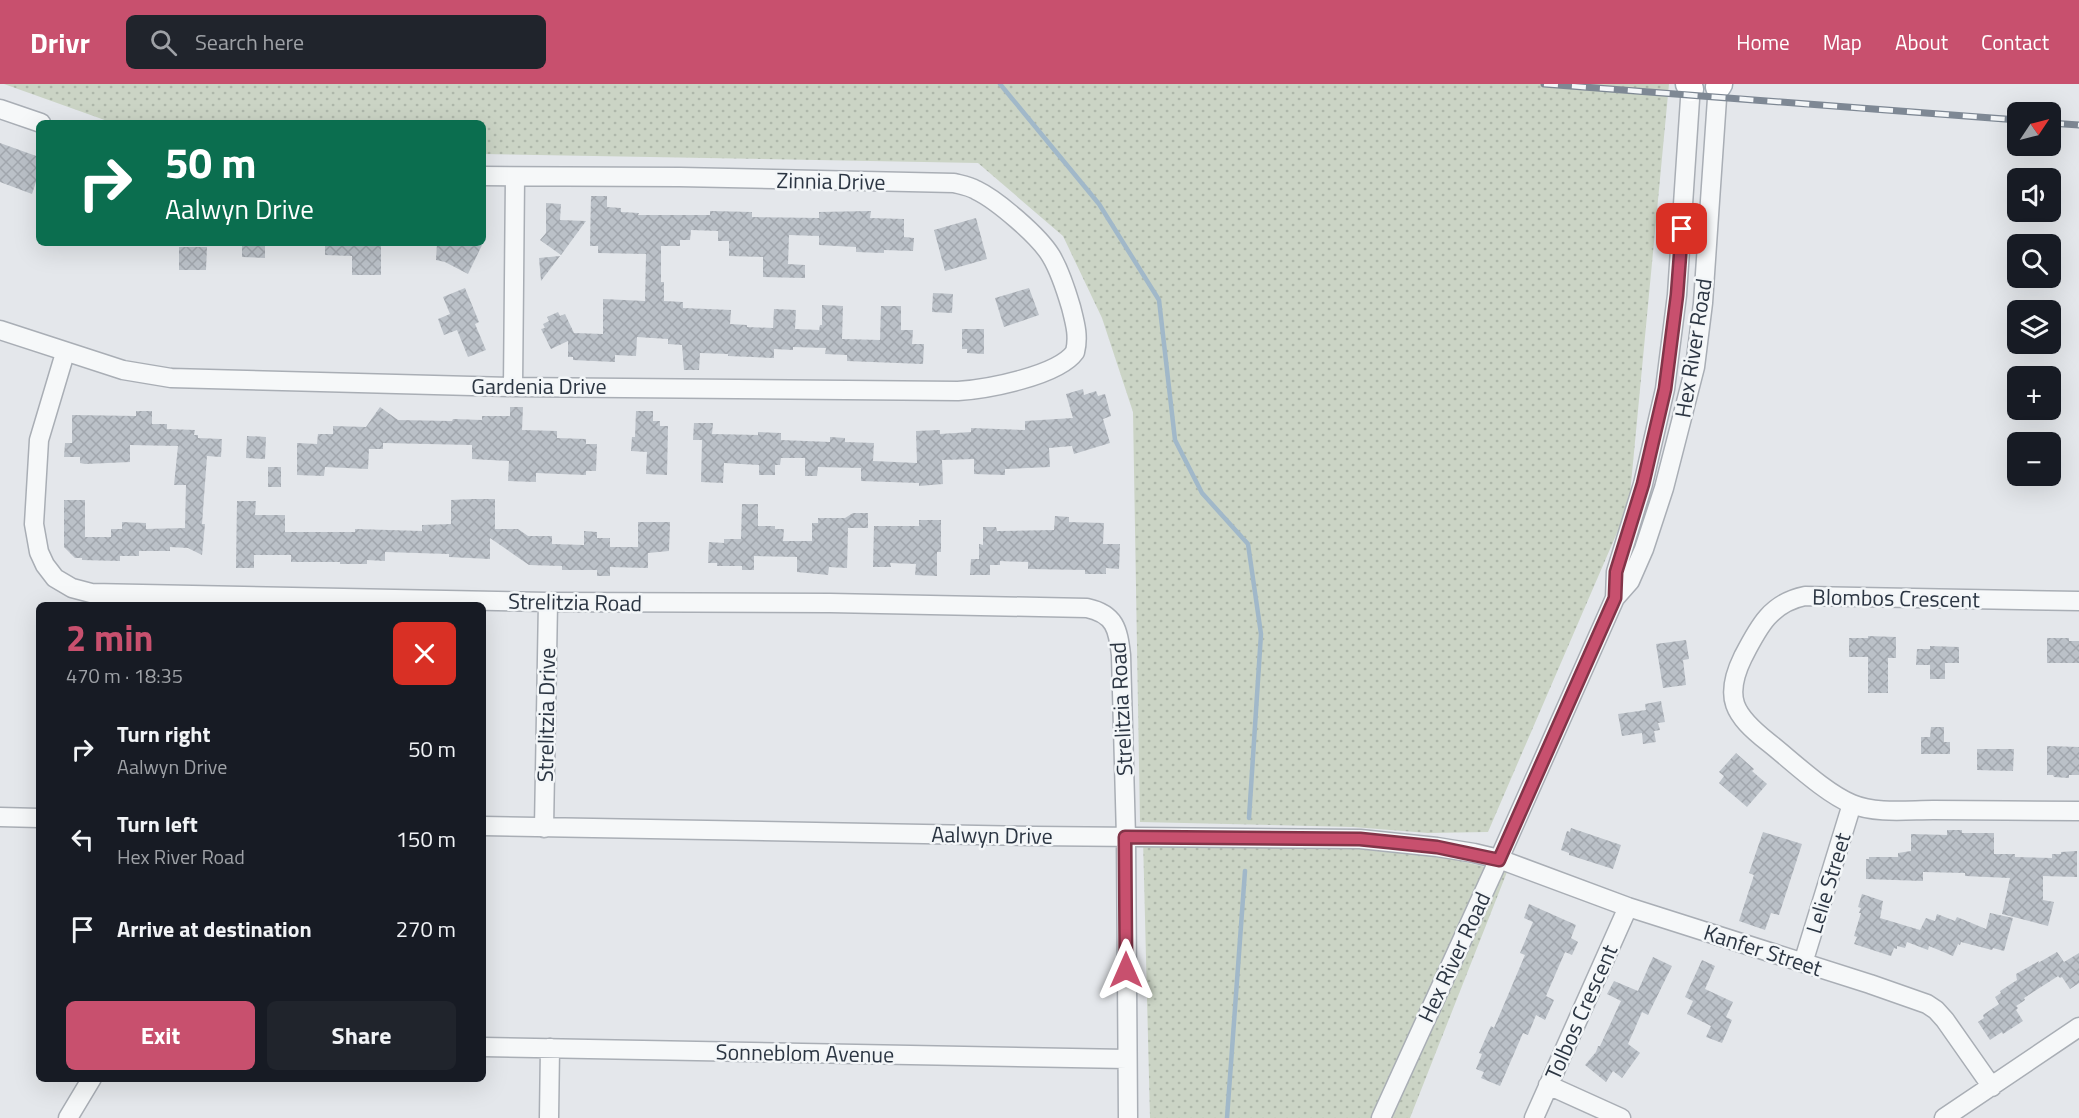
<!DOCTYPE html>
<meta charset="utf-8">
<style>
body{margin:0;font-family:"Titillium Web",sans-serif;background:#20242c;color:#f1f3f6;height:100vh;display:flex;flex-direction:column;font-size:22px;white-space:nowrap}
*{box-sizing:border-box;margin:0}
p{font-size:20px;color:#9ea1a6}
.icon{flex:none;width:33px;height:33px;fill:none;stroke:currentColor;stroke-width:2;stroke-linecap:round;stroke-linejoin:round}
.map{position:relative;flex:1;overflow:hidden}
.sheet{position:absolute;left:36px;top:518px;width:450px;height:480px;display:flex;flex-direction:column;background:#171b24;border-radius:9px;box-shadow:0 6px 24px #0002}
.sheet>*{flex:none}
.guide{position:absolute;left:36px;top:36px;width:450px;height:126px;border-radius:9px;box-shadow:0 6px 24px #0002;background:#0b6e4f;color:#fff;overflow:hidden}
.needle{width:39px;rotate:55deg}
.controls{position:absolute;left:2007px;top:18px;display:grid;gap:12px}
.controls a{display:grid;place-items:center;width:54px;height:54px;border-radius:9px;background:#171b24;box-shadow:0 6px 24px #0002;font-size:30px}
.pin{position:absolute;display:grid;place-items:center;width:51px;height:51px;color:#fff;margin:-26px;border-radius:12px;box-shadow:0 3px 9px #0006}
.me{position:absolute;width:66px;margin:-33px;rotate:0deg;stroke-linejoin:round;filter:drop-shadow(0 0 4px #0008)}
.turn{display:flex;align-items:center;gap:21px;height:126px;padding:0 30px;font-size:27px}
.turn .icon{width:78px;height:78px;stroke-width:2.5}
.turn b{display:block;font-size:42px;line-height:51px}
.round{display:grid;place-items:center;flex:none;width:63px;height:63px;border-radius:9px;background:#20242c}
.headline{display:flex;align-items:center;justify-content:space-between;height:102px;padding:0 30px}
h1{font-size:36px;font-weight:700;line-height:45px;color:#c8506e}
.cta{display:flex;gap:12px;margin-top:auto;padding:12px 30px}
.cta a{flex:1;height:69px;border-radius:9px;background:#c8506e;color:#fff;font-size:24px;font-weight:700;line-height:69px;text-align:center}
.cta a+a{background:#20242c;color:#f1f3f6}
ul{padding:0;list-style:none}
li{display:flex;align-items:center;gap:18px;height:90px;padding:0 30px}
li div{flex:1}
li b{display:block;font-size:22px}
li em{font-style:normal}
header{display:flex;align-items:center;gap:36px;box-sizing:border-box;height:84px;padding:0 30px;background:#c8506e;color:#fff}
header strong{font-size:28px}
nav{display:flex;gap:33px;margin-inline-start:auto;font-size:21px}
.search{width:420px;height:54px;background:#20242c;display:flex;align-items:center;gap:15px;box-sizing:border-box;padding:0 21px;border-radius:9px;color:#9ea1a6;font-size:22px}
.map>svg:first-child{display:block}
.grass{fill:url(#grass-dots)}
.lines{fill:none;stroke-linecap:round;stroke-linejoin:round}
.stream{stroke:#a1b8c9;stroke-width:4.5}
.building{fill:url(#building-cross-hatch)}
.minor-casing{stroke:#a9aeb5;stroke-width:21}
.major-casing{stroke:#a3adb6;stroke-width:27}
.minor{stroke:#f6f8f9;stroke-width:18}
.major{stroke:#fff;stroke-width:24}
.rail-casing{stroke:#7e8894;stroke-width:7}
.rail{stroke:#f3f6f8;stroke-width:4.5;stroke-dasharray:14;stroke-linecap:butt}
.route-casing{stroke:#823448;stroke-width:15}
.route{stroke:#c8506e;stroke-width:10}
.labels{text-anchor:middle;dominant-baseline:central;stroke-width:5;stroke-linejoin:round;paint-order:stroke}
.street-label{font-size:22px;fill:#2c3643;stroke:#f3f6f8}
</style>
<header>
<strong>Drivr</strong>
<div class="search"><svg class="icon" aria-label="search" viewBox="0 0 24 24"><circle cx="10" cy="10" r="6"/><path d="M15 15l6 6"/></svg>Search here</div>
<nav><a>Home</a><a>Map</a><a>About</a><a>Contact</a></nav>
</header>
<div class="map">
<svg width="2079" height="1034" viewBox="0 0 2079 1034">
<defs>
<pattern id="grass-dots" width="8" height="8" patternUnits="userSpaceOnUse" patternTransform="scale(1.5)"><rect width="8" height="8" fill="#cbd4c5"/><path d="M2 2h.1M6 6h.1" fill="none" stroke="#aeb7aa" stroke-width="1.8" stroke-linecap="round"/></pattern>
<pattern id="building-cross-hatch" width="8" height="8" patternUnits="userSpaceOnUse" patternTransform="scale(1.5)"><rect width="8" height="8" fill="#bbc1c8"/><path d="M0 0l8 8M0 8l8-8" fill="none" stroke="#a1a6ad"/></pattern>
</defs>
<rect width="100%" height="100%" fill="#e4e7eb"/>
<!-- grass -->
<path class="grass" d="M 4,0 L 1669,0 L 1629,421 L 1488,748 L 1428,749 L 1353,743 L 1140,738 L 1133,328 L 1102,234 L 1063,152 L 978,79 L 483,70 L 483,39 L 113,39 Z
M 1143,754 L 1366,764 L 1430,770 L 1507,788 L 1410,1034 L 1150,1034 Z"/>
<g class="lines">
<!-- stream -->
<path class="stream" d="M 1000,0 L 1099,120 L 1159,216 L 1175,356 L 1202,409 L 1248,460 L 1261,550 L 1249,734
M 1227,1034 L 1245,787"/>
</g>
<!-- building -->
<path class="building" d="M 0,59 L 39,73 L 39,89 L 32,110 L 0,98 Z
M 591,112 L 607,112 L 607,123 L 621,124 L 621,128 L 639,129 L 638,131 L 710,131 L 710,127 L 752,128 L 752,133 L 819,134 L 819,128 L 871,127 L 870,134 L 904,135 L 904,153 L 914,154 L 913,167 L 884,166 L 884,169 L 856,168 L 856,163 L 819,161 L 819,152 L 789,151 L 788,180 L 805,181 L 805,194 L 763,193 L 763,173 L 729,172 L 729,157 L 718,157 L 718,147 L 691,146 L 690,156 L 680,156 L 680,162 L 661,162 L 661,198 L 664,198 L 664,217 L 683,218 L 683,224 L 731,226 L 730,240 L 747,241 L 747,243 L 773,244 L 774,225 L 796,226 L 795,245 L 819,246 L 820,241 L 822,241 L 822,221 L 843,222 L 842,255 L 880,256 L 881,222 L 901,222 L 901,246 L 913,246 L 912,260 L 924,260 L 923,280 L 847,277 L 847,271 L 825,270 L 826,264 L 793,263 L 793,266 L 774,265 L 774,274 L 728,272 L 728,270 L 700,269 L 699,286 L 684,286 L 682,261 L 668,260 L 668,255 L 637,253 L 636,272 L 615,271 L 615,278 L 573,276 L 573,273 L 568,273 L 568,257 L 551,265 L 541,245 L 545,244 L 543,240 L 549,237 L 547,233 L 558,228 L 560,232 L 565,230 L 574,249 L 603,250 L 603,215 L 645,217 L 646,170 L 598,169 L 598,162 L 590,162 Z
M 546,119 L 561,120 L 560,136 L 586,137 L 561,171 L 540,156 L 546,149 Z
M 976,134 L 987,175 L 945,187 L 934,146 Z
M 242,159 L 265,159 L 265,174 L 242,173 Z
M 325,159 L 381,159 L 381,191 L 352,191 L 352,172 L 325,171 Z
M 437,159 L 483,159 L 468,190 L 445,178 L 436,176 Z
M 179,163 L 207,163 L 206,186 L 179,186 Z
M 560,172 L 541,197 L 539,174 Z
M 465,204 L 479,238 L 475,240 L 486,266 L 468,273 L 457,246 L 444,251 L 438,235 L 450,230 L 443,213 Z
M 1029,204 L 1039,231 L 1004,243 L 995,214 Z
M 933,209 L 953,210 L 952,229 L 932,228 Z
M 962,245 L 984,245 L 984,270 L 967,269 L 967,265 L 962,265 Z
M 1083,305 L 1084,311 L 1096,307 L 1098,312 L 1105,310 L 1111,332 L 1103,335 L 1110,359 L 1074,370 L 1072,362 L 1049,364 L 1050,383 L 1005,385 L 1005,391 L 974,390 L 974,375 L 942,376 L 943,400 L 919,402 L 919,399 L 861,397 L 861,384 L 818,383 L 817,392 L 805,392 L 805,374 L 781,374 L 780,381 L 775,381 L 775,391 L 759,391 L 759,381 L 724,379 L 723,399 L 701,398 L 702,356 L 693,356 L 694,339 L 713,339 L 712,350 L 758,351 L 758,348 L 781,349 L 781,356 L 830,358 L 830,353 L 845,354 L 845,358 L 874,359 L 873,377 L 917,379 L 916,347 L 940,346 L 940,350 L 971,348 L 971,344 L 1025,346 L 1025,337 L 1073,334 L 1066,310 Z
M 380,323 L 398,336 L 452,337 L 453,335 L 482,336 L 482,332 L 510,332 L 510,323 L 523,323 L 522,346 L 557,347 L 557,354 L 586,355 L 586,360 L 597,360 L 596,387 L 586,387 L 586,391 L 536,389 L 536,398 L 508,397 L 509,377 L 472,375 L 472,361 L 383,359 L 383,365 L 369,365 L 368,385 L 325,383 L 324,392 L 297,391 L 297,359 L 317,360 L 318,350 L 333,350 L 333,342 L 366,343 Z
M 136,327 L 152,327 L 152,340 L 167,340 L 167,345 L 195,346 L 194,351 L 198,351 L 198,354 L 222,355 L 221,373 L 207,372 L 202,440 L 205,440 L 202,471 L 188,464 L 170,463 L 170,467 L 139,467 L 139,472 L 120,472 L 120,477 L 82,476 L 82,474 L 75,474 L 64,463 L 64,416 L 85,416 L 85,453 L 111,453 L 111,445 L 122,445 L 122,438 L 146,439 L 146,445 L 185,444 L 186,401 L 174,401 L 178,362 L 130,361 L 130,378 L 85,380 L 80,379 L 80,373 L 64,373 L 65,359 L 72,359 L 72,331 L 136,332 Z
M 636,327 L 653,327 L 653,337 L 660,337 L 660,342 L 668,342 L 667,391 L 646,390 L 647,368 L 631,367 L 632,353 L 635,353 Z
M 247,352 L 266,353 L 265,375 L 246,374 Z
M 268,383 L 281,383 L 281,403 L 268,403 Z
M 472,415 L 495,415 L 495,445 L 518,445 L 528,452 L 552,452 L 552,460 L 584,461 L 584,447 L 597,448 L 597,454 L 610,454 L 610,463 L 638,463 L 638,438 L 670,438 L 669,467 L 648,469 L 648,484 L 610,483 L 610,492 L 597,492 L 597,486 L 562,486 L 562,482 L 529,481 L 490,454 L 490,475 L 449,473 L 449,470 L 385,468 L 385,477 L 367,476 L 367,480 L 340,480 L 340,478 L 291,478 L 291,471 L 254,471 L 254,484 L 236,484 L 237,417 L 256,417 L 255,431 L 285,431 L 285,448 L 355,448 L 355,445 L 422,447 L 422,441 L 451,440 L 451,416 Z
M 742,420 L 758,420 L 758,442 L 775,442 L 775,445 L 784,445 L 783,457 L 812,457 L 812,439 L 818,439 L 818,434 L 845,434 L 853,429 L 868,429 L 868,444 L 848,444 L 847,484 L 829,483 L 828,491 L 797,488 L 797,473 L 754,472 L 754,486 L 742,486 L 742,482 L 717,482 L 717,479 L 708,479 L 709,458 L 724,459 L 724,455 L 741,455 Z
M 1055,432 L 1069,433 L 1069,438 L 1104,439 L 1103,460 L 1120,460 L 1119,485 L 1106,484 L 1106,490 L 1085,490 L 1085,486 L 1028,485 L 1028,478 L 1000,477 L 1000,481 L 990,481 L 990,491 L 970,491 L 971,475 L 979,475 L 979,460 L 983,461 L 983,443 L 996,443 L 997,447 L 1054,446 Z
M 919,436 L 941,436 L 941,468 L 937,468 L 937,492 L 915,491 L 916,480 L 890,479 L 891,483 L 873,483 L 874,442 L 919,442 Z
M 1868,552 L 1896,553 L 1896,574 L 1888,574 L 1888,609 L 1868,609 L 1868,573 L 1849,573 L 1849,554 L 1868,554 Z
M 2047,554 L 2069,554 L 2069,557 L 2079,557 L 2079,579 L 2047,579 Z
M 1686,556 L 1689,575 L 1683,576 L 1686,601 L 1663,604 L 1656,560 Z
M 1930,562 L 1959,563 L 1959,579 L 1945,579 L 1945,595 L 1930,595 L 1930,581 L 1916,581 L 1917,565 L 1930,565 Z
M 1661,617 L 1665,638 L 1658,639 L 1660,646 L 1654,647 L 1656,658 L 1643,660 L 1642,649 L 1622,652 L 1618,630 L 1646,626 L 1645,620 Z
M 1931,643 L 1944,643 L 1944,658 L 1950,658 L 1950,670 L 1921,670 L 1921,653 L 1930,653 Z
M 2047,662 L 2079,663 L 2079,691 L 2069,691 L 2069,694 L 2054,693 L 2053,691 L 2047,691 Z
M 1977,665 L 2014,665 L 2013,687 L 1977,686 Z
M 1736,669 L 1754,685 L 1752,687 L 1767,700 L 1747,723 L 1719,699 L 1724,692 L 1719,688 Z
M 1571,744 L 1621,761 L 1613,785 L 1569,771 L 1569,769 L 1561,766 L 1567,747 L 1570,748 Z
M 1947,746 L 1962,746 L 1962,749 L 1994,749 L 1994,770 L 2015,770 L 2015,773 L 2052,774 L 2052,770 L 2061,770 L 2061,768 L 2077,767 L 2077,793 L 2043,792 L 2043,816 L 2054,818 L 2048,842 L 2002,830 L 2010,794 L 1965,792 L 1965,789 L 1923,788 L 1923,797 L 1866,795 L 1866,775 L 1869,775 L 1869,773 L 1898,773 L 1898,769 L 1911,767 L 1911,750 L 1947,751 Z
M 1763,748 L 1802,760 L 1779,831 L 1771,829 L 1765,846 L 1739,837 L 1754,791 L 1749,789 Z
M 1862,810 L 1883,817 L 1880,834 L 1920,846 L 1926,834 L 1935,837 L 1937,830 L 1955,837 L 1957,833 L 1986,845 L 1990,829 L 2013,834 L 2004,867 L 1993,864 L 1992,866 L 1961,858 L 1960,861 L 1958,860 L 1953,872 L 1929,862 L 1928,866 L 1907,858 L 1905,864 L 1897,862 L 1897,865 L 1894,864 L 1891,872 L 1854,860 L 1857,853 L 1854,852 L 1861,829 L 1859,829 L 1861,824 L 1858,823 Z
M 1529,820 L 1576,841 L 1571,854 L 1578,858 L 1572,871 L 1565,868 L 1546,912 L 1554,916 L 1545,936 L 1536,931 L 1528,951 L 1523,949 L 1500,1002 L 1481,994 L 1484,988 L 1476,985 L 1482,970 L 1479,969 L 1491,942 L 1494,944 L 1525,871 L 1520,869 L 1533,838 L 1524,834 Z
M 2057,868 L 2064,878 L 2079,869 L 2079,899 L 2070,905 L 2062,893 L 2060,894 L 2058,892 L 2052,896 L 2024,914 L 2025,916 L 2016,922 L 2018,924 L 2016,926 L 2023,937 L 2003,950 L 2002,948 L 1990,956 L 1978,938 L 1984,934 L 1983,931 L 1999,920 L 1995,913 L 2001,909 L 2000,907 L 2017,896 L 2016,890 L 2039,877 L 2038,879 Z
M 1653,873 L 1672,882 L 1648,931 L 1642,928 L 1628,960 L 1640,969 L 1622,994 L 1613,987 L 1606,998 L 1585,981 L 1596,968 L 1598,962 L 1600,962 L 1621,917 L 1607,910 L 1614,897 L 1638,907 Z
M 1702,876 L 1715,882 L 1705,905 L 1733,918 L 1726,933 L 1732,936 L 1722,959 L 1706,953 L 1711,942 L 1687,930 L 1693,917 L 1685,913 Z"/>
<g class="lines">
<defs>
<path id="minor" d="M 0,25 L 41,39
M 0,246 L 123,286 L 171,294 L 513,303 L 958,307 C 987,305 1058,292 1075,268 C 1079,252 1075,239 1071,223 C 1066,206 1060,187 1051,172 C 1039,152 997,116 976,106 C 969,102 962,101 954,99 L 680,93 L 483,92
M 65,269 L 39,356 L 34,440 L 39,468 L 45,481 L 55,494 L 72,504 L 91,509 L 548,518 L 830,519 L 1087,524 C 1115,530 1118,545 1121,571 L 1126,753 L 1128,1034
M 513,303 L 515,93
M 1615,514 L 1616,488 L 1643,400 L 1665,305 L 1677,211 L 1691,0
M 2079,517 L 1805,512 C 1770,519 1758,544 1743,573 C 1723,614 1734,631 1768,658 C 1791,676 1825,709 1852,720 C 1876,730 1908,726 1933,726 C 1982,726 2030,727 2079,727
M 0,733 L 39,734
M 483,742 L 1033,752 L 1360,755 L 1437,763 L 1474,769 L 1499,775 L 1628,823 L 1870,900 L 1927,920 L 1936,926 L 1945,936 L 1992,1003
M 544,744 L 548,518
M 1803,879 L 1852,720
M 483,963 L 1127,975
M 1548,1001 L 1621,1034
M 68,1034 L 92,994
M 549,1034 L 550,964
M 1381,1034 L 1499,775 L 1615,514 L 1630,497 L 1644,465 L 1664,404 L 1695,283 L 1703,219 L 1718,0
M 1534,1034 L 1628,823
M 1944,1034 L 2079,943"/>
<path id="major" d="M 1688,0 L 1691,5
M 1718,3 L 1720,0"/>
</defs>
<!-- minor casing -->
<use href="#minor" class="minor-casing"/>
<!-- major casing -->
<use href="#major" class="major-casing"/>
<!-- minor -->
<use href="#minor" class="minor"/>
<!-- major -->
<use href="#major" class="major"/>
<defs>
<path id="rail" d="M 1544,0 L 2018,36
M 2050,39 L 2079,41"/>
</defs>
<!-- rail casing -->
<use href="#rail" class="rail-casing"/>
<!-- rail -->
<use href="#rail" class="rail"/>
</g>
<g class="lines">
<defs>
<path id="route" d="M 1126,886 L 1125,753 L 1360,755 L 1437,763 L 1499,776 L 1615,514 L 1616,488 L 1643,400 L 1665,305 L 1677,211 L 1682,145"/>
</defs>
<!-- route casing -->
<use href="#route" class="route-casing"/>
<!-- route -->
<use href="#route" class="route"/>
</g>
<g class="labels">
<!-- street labels -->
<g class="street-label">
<text transform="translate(831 97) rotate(1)">Zinnia Drive</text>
<text transform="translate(1693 264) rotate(-81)">Hex River Road</text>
<text x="539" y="302">Gardenia Drive</text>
<text transform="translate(1896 514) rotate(1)">Blombos Crescent</text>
<text transform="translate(575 518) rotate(1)">Strelitzia Road</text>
<text transform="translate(1121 625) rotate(-93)">Strelitzia Road</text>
<text transform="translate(546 631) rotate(-89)">Strelitzia Drive</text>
<text transform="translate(992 751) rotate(1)">Aalwyn Drive</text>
<text transform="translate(1828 799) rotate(-73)">Lelie Street</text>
<text transform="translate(1763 866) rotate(18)">Kanfer Street</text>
<text transform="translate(1454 873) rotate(-65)">Hex River Road</text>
<text transform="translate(1581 928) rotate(-66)">Tolbos Crescent</text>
<text transform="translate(805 969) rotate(1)">Sonneblom Avenue</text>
</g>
</g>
</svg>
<div class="controls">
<a><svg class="needle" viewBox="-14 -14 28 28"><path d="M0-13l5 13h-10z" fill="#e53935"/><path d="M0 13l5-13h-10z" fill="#9ea1a6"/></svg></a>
<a><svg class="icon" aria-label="sound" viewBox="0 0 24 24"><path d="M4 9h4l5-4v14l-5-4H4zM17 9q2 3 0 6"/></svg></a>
<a><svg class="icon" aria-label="search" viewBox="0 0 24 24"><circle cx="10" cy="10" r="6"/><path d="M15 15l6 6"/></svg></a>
<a><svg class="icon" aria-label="layers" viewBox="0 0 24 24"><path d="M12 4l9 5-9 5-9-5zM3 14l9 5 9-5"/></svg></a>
<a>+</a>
<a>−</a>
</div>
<div class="pin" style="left:1682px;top:145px;background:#d93025"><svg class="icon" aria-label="arrive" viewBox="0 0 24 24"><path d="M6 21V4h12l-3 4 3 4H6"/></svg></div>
<svg class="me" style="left:1126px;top:886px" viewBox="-20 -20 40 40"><path d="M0-17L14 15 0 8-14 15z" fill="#c8506e" stroke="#fff" stroke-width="4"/></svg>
<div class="guide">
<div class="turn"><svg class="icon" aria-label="right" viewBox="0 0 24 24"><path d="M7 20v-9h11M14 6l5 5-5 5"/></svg><div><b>50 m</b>Aalwyn Drive</div></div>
</div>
<section class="sheet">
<div class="headline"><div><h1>2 min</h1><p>470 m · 18:35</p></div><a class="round" style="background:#d93025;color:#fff"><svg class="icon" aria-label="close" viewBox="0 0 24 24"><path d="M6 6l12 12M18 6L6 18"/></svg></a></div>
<ul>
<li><svg class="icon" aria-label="right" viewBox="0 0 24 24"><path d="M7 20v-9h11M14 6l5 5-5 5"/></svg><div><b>Turn right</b><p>Aalwyn Drive</p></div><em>50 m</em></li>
<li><svg class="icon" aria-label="left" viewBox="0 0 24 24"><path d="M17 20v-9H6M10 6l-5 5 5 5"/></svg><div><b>Turn left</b><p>Hex River Road</p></div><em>150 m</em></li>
<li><svg class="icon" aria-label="arrive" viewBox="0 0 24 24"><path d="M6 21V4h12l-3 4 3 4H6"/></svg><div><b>Arrive at destination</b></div><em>270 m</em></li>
</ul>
<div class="cta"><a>Exit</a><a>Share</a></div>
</section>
</div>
